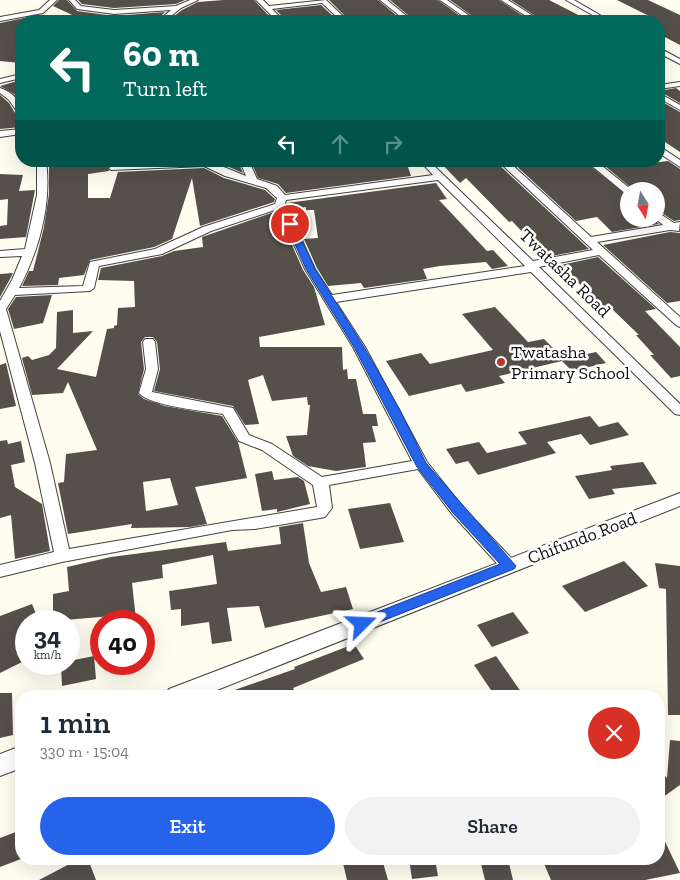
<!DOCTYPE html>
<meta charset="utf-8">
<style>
body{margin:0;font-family:"Zilla Slab",serif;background:#f2f2f3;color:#1f2937;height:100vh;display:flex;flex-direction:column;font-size:19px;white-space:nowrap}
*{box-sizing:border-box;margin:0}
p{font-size:16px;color:#747a83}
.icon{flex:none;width:28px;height:28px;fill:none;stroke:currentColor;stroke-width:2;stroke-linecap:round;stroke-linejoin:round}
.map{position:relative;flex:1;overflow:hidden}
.panel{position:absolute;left:15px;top:690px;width:650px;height:175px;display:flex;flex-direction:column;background:#fff;border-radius:20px;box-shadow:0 5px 20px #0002}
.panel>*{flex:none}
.banner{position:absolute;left:15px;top:15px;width:650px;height:152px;border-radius:20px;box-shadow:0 5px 20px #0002;background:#00695c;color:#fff;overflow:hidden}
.needle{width:32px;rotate:169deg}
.controls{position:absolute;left:620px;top:182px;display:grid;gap:10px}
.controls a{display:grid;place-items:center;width:45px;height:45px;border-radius:50%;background:#fff;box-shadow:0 5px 20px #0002;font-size:25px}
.speed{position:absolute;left:15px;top:610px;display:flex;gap:10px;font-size:25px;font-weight:700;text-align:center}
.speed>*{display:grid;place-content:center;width:65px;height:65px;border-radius:50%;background:#fff;box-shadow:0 5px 20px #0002;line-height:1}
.speed small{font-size:12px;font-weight:400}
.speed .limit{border:8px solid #d22;background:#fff;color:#111}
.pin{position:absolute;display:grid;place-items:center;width:42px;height:42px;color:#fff;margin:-21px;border:2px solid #fff;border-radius:50%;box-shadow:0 1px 5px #0007}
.me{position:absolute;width:55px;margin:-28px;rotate:69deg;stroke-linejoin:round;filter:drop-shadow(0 0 4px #0008)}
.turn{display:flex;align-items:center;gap:18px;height:105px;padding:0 25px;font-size:22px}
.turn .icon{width:65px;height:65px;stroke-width:2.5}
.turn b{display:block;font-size:35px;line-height:42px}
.lanes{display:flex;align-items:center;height:48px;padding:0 25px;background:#0003;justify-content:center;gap:25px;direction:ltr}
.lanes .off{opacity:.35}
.round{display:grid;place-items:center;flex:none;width:52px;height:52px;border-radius:26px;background:#f2f2f3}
.head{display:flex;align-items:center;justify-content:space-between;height:85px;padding:0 25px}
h1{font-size:30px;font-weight:600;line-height:38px}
.button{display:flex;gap:10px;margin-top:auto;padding:10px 25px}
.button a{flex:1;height:58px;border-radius:30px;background:#2563eb;color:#fff;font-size:20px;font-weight:600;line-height:58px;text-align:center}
.button a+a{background:#f2f2f3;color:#1f2937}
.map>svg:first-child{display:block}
.building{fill:#56504b;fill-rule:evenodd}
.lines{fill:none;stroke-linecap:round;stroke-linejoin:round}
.minor-casing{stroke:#414141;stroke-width:2}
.tertiary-casing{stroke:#414141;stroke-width:2}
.minor{fill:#fff;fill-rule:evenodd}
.tertiary{fill:#fff;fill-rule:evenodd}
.route{fill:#2563eb;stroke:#184099}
.poi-dot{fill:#b5392e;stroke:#fff;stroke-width:2}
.labels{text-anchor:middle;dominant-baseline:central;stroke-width:5;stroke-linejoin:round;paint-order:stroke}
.street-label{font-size:18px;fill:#0e0e0e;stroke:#fff}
.poi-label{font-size:18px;fill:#0e0e0e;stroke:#fff;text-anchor:start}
</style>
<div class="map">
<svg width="680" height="880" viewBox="0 0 680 880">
<rect width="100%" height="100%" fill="#fefdef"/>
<!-- building -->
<path class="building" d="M 59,0 L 67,0 L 77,11 L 114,16 L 165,12 L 157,20 L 105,21 L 96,19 L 83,20 L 53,6 Z
M 78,0 L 185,0 L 176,4 L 114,8 L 82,4 Z
M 223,0 L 254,0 L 271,18 L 261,19 L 262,21 L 246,21 L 244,19 L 231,19 L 229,16 L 215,16 L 213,18 L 195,17 L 191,21 L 168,21 L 182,10 L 198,2 Z
M 329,0 L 378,0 L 403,21 L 381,21 L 378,19 L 350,21 Z
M 390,0 L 438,0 L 467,21 L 415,21 Z
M 450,0 L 499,0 L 531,21 L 479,21 Z
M 511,0 L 549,0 L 590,21 L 543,21 Z
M 617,0 L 648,0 L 680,15 L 680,45 L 659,34 L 659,21 Z
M 321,5 L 336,19 L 301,21 L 297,16 L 283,17 L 276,10 Z
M 24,18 L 31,21 L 21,21 L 21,63 L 0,61 L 0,23 Z
M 21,80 L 21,94 L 16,95 L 0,86 Z
M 676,88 L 680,91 L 680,103 L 659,91 Z
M 0,95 L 9,103 L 21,123 L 21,127 L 0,129 Z
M 659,100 L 680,112 L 680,152 L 659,138 Z
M 49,161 L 120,161 L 108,166 L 109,171 L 88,174 L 88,198 L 110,198 L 118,172 L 204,168 L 224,178 L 265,190 L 275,199 L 274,202 L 200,226 L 192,178 L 172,239 L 154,247 L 90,260 L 84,275 L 59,278 L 58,285 L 22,286 L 29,271 L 33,271 L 44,227 L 49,194 Z
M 215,161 L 238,161 L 243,173 Z
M 251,161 L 401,161 L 408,167 L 411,176 L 286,193 L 278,184 L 258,178 Z
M 439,161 L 480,161 L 482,164 L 496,162 L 589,249 L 546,257 L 512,221 L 509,222 L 466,178 L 460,183 Z
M 511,161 L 534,161 L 539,166 L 584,161 L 629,197 L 629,219 L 654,219 L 659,224 L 612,232 L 597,217 L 576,221 Z
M 599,161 L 623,161 L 629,166 L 668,161 L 680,169 L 680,220 L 674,221 L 656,209 L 656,191 L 635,191 Z
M 0,174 L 23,175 L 19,191 L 35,190 L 26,237 L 0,239 L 0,226 L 7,225 L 8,199 L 0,200 Z
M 436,183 L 447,199 L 439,200 L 487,251 L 493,250 L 508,266 L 492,269 L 486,262 L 440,266 L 423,269 L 427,279 L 364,288 L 361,283 L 328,286 L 317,268 L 304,239 L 318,238 L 314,210 L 306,210 L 306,207 L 290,209 L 287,203 Z
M 277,211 L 303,270 L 314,287 L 325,325 L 259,337 L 260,347 L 342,347 L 343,370 L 347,369 L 348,379 L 356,379 L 363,414 L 376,414 L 378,426 L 372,426 L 376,442 L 363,443 L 366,467 L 336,471 L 308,466 L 293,456 L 286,436 L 307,435 L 310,405 L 308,405 L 307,397 L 272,401 L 263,375 L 248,380 L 259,424 L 245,425 L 233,406 L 154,391 L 160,369 L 157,342 L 153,337 L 145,337 L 141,342 L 144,369 L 138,394 L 144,399 L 165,406 L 222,416 L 238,442 L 247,478 L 195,487 L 207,524 L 190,527 L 131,528 L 132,524 L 68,534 L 58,483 L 64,482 L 66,454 L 97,450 L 68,382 L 63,393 L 32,395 L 22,358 L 28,356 L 32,360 L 49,355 L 56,348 L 57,312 L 73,310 L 73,333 L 93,331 L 57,369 L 96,377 L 107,329 L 114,328 L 114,326 L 117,325 L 118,308 L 135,307 L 134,281 L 98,280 L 101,268 L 162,256 L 174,251 L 203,247 L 202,237 ZM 170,478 L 178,505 L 146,511 L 143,482 Z
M 670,232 L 680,233 L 680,301 L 667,303 L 603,245 Z
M 598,257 L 656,309 L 645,311 L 680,347 L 680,376 L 671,378 L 650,355 L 654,355 L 636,335 L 639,335 L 611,308 L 603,309 L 575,279 L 569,273 L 565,274 L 556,266 Z
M 13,273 L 10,279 L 0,297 L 0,274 Z
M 52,295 L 43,323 L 14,329 L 8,309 L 16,297 Z
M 495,307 L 528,342 L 544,339 L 564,359 L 596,352 L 606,363 L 572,371 L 562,361 L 499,376 L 505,383 L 466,392 L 461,384 L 409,396 L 386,361 L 421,353 L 430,364 L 493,350 L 462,314 Z
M 6,363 L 16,406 L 0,409 L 0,365 Z
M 590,416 L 599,427 L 618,422 L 629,435 L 590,445 L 581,434 L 547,442 L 556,453 L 478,475 L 468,461 L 456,464 L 446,449 L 479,442 L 487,453 L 527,444 L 518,432 Z
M 7,440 L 8,444 L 21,441 L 25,462 L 11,465 L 15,487 L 42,504 L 50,551 L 15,559 L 11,515 L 0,518 L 0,441 Z
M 643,462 L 657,484 L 612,489 L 615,494 L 589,499 L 575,476 L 612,470 L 610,466 Z
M 272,471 L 274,480 L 298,477 L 304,481 L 310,504 L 277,512 L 277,509 L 262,511 L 255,474 Z
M 390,503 L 404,542 L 360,549 L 348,509 Z
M 303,523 L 309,563 L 321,592 L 346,587 L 353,609 L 265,628 L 259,606 L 227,608 L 232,641 L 212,644 L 209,622 L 181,626 L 181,609 L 171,610 L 169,591 L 217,584 L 213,555 L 162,565 L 163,578 L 132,583 L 136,619 L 112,621 L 112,616 L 53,621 L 53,594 L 69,591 L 67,567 L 111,557 L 226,542 L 228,551 L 281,544 L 279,527 Z
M 624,561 L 648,586 L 585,612 L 562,586 Z
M 655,563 L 680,566 L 680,715 L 668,715 L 666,589 L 659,588 Z
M 32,604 L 39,621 L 26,621 L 26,660 L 0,673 L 0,616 Z
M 513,612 L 529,633 L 492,647 L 477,625 Z
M 354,644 L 364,659 L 293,688 L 297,696 L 223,696 L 223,694 L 295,669 L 294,667 Z
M 94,656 L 96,679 L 62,686 L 61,664 L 69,664 L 69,661 Z
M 496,656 L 524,696 L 495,696 L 474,665 Z
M 0,693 L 12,693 L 13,735 L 0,738 Z
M 670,740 L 680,741 L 680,785 L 659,800 L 659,770 L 667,778 Z
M 659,829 L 680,873 L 645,880 L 551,880 L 542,859 L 576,859 L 579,865 L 611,859 L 659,859 Z
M 21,830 L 21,859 L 0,867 L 0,838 Z
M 79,859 L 88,859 L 96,880 L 39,880 Z
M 342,859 L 382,859 L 388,880 L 347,880 Z
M 409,859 L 435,859 L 438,876 L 412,879 Z
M 508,859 L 513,880 L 485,880 L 480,860 Z"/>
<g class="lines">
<defs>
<path id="minor" d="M 50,0 L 57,0 L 43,13 L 0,21 L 0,17 L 39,10 Z
M 69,0 L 75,0 L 81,6 L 114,10 L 176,6 L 190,0 L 198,0 L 181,8 L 165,21 L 158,21 L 171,10 L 114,14 L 77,9 Z
M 256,0 L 263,0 L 269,6 L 326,0 L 348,21 L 341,21 L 322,3 L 272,9 L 284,21 L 277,21 Z
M 380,0 L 387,0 L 413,21 L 406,21 Z
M 440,0 L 447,0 L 477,21 L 470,21 Z
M 501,0 L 508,0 L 541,21 L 534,21 Z
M 566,0 L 574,0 L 610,21 L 603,21 Z
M 659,48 L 680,59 L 680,64 L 659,53 Z
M 21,74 L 21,78 L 0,83 L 0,79 Z
M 680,82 L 680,86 L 659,89 L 659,85 Z
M 0,88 C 12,92 21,100 21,113 L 18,113 L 9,100 L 0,93 Z
M 659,93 L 680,105 L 680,110 L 659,98 Z
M 21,129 L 21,134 L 0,137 L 0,131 Z
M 659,146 L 680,160 L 680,167 L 659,153 Z
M 37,161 L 46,161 C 52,204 39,251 19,288 L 83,286 L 90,262 L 155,249 L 203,227 L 275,204 L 277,198 L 266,188 L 225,176 L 204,166 L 111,170 L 109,168 L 114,165 L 209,161 L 246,176 L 240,161 L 249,161 L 257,179 L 277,186 L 285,195 L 433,175 L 420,161 L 429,161 L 533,261 L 593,250 L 498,161 L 508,161 L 591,237 L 663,225 L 656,219 L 656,211 L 674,223 L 680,222 L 679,231 L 670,230 L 597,242 L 680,317 L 680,327 L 676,325 L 599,255 L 539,267 L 680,404 L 680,415 L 675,414 L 531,272 L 336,302 L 365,347 L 427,462 L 462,506 L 515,562 L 517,566 L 515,570 L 509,572 L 503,570 L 452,514 L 418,469 L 329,485 L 332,508 L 325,517 L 320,518 L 255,529 L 232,530 L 62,562 L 0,577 L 0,565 L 54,552 L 35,463 L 0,331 L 0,301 L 12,280 L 22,256 L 0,257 L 0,251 L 25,249 L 37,195 ZM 438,180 L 525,266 L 332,295 L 315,269 L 285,203 L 286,200 ZM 278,209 L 305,269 L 353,347 L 412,461 L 322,477 L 272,444 L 249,435 L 233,408 L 152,392 L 158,369 L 155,342 L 153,339 L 145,339 L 143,342 L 146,369 L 139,393 C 149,406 205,411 223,414 L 239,441 L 262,450 L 313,485 L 317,507 L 69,549 L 50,463 L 6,309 L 15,295 L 90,291 L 94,288 L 99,266 L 162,254 L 211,231 Z
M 586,161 L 596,161 L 633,191 L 629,191 L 629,195 L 626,194 Z"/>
<path id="tertiary" d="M 680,493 L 680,506 L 202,696 L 165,696 L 169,689 Z
M 21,746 L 21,768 L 0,776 L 0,754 Z"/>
</defs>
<!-- minor casing -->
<use href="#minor" class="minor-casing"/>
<!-- tertiary casing -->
<use href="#tertiary" class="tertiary-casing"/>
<!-- minor -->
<use href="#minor" class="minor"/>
<!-- tertiary -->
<use href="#tertiary" class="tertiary"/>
</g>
<!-- route -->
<path class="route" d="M 290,222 L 294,224 L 315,269 L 364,347 L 400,410 L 426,463 L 516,566 L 514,569 L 362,629 L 357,628 L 355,624 L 357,620 L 500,564 L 453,513 L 417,467 L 354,347 L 306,269 L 286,224 Z"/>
<!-- markers -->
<circle class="poi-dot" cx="501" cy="362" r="5"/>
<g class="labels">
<!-- street labels -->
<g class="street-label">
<text transform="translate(565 273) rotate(44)">Twatasha Road</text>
<text transform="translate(582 538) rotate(-21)">Chifundo Road</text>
</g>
<!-- poi labels -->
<g class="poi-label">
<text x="511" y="352">Twatasha<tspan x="511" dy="21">Primary School</tspan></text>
</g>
</g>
</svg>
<div class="controls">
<a><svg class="needle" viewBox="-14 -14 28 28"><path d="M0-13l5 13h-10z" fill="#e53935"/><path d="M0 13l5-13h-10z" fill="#747a83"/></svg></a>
</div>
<div class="speed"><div>34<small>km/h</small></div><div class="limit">40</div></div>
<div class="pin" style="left:290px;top:224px;background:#d93025"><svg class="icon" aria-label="arrive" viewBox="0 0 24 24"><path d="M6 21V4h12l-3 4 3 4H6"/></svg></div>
<svg class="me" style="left:362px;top:624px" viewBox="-20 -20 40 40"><path d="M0-17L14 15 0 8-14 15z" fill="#2563eb" stroke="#fff" stroke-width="4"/></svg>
<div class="banner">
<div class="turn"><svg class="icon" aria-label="left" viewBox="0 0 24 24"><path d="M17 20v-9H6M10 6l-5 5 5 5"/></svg><div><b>60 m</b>Turn left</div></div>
<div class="lanes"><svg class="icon" aria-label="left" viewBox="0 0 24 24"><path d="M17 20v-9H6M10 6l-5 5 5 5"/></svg><svg class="icon off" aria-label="ahead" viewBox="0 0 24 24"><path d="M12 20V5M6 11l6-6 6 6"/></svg><svg class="icon off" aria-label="right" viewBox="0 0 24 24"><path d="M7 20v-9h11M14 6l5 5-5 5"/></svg></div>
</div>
<section class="panel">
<div class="head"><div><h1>1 min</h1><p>330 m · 15:04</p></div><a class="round" style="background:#d93025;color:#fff"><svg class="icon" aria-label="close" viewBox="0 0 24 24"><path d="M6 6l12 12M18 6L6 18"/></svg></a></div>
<div class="button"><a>Exit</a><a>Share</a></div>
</section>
</div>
